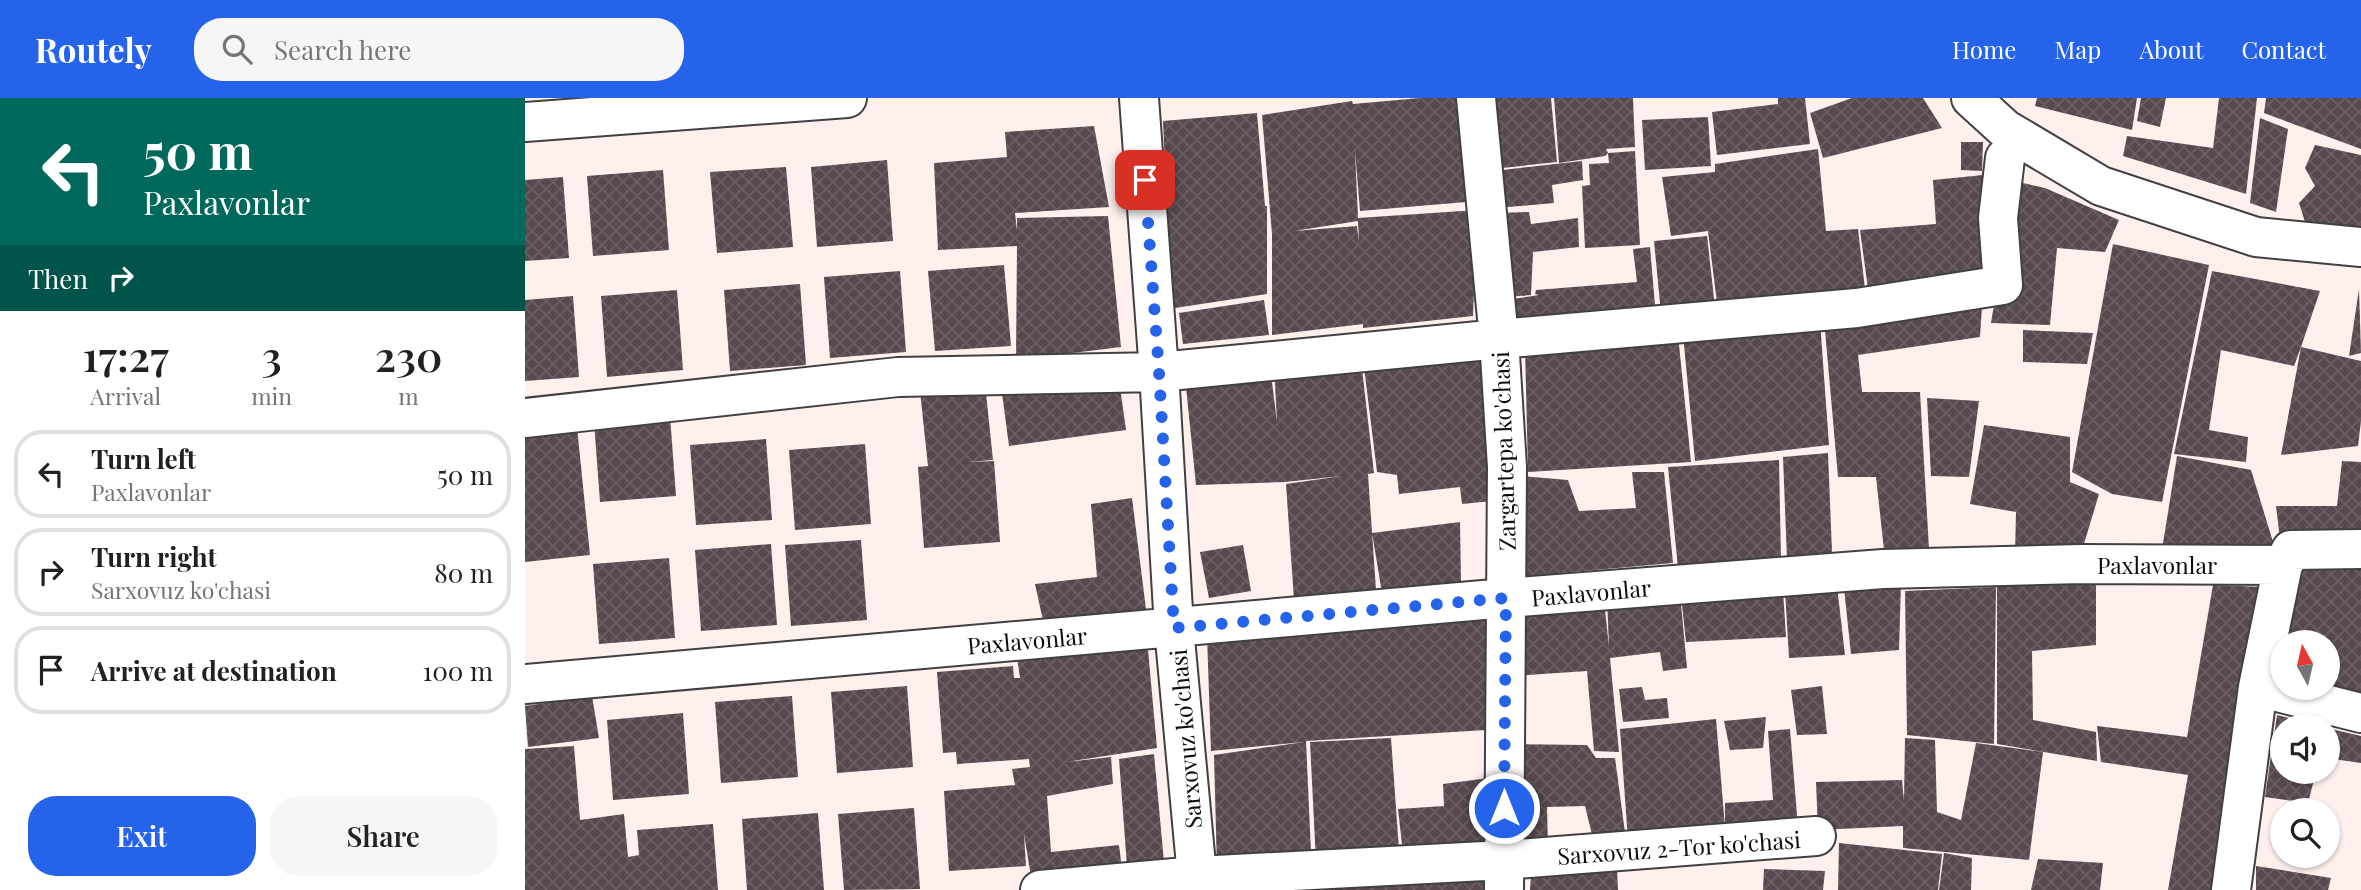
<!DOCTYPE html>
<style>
body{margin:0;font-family:"Playfair Display",serif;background:#f6f6f6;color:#202124;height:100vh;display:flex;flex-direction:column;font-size:26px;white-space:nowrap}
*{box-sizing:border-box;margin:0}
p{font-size:23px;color:#757577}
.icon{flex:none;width:38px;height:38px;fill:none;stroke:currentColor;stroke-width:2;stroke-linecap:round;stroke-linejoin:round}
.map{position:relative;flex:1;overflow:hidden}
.drawer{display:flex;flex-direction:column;background:#fff;width:525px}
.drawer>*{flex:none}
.banner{background:#00695c;color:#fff;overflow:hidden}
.needle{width:46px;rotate:352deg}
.controls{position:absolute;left:1745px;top:532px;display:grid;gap:14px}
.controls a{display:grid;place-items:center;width:70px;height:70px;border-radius:50%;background:#fff;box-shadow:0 2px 5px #0004;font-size:35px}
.pin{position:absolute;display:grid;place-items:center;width:60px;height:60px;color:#fff;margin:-30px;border-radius:14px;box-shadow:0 4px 10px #0006}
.me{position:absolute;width:77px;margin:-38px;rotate:0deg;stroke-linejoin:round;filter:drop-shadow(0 0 5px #0008)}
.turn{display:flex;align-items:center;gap:24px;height:147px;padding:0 28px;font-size:32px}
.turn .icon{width:91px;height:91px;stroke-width:2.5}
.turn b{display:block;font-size:49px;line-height:60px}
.then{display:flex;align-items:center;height:66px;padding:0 28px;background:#0003;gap:14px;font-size:26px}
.eta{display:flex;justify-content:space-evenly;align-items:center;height:119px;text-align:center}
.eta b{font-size:42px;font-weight:600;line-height:49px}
.cta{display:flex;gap:14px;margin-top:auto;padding:14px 28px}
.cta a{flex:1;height:80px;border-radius:28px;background:#2563eb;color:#fff;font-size:28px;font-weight:600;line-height:80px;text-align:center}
.cta a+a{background:#f6f6f6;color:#202124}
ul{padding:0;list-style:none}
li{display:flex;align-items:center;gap:21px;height:88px;margin:0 14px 10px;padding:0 14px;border:4px solid #e0e0e0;border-radius:28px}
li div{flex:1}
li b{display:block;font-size:26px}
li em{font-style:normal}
header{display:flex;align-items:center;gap:42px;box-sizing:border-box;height:98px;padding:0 35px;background:#2563eb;color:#fff}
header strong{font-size:33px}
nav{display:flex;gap:38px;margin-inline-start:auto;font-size:24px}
.search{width:490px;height:63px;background:#f6f6f6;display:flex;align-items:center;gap:18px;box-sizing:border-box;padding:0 24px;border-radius:28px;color:#757577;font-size:26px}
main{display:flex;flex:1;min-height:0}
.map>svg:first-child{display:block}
.building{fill:url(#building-cross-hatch);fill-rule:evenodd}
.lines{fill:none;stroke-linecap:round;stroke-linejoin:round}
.minor-casing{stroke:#404040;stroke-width:42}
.minor{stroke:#fff;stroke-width:38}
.route{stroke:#2563eb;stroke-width:12;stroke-dasharray:0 21.6}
.labels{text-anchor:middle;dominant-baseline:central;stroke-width:7;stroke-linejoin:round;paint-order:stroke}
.street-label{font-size:23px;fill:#0d0d0d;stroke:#fff}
</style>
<header>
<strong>Routely</strong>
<div class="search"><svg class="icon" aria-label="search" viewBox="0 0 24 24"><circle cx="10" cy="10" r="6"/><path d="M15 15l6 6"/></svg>Search here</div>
<nav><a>Home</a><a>Map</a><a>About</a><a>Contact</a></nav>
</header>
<main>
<section class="drawer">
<div class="banner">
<div class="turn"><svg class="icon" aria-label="left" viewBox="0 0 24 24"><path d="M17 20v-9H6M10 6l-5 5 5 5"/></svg><div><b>50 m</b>Paxlavonlar</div></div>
<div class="then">Then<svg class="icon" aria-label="right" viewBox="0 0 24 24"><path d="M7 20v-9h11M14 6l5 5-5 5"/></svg></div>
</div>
<div class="eta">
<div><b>17:27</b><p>Arrival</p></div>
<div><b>3</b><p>min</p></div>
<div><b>230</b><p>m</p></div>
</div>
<ul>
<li><svg class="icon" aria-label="left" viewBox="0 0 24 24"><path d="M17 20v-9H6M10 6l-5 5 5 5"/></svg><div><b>Turn left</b><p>Paxlavonlar</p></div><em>50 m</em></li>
<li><svg class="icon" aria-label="right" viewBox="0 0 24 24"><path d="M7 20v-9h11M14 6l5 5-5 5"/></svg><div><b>Turn right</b><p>Sarxovuz ko'chasi</p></div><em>80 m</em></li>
<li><svg class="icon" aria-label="arrive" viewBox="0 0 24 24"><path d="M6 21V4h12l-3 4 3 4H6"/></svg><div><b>Arrive at destination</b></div><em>100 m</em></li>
</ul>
<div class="cta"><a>Exit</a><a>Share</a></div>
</section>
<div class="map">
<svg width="1836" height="792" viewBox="0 0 1836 792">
<defs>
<pattern id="building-cross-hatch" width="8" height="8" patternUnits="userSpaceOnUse" patternTransform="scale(1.75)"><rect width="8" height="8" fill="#57494d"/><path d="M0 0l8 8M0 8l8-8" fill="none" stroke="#6a5f62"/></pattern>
</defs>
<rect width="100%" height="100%" fill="#fff0ee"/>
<!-- building -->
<path class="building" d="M 895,0 L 935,0 L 953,103 L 835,113 L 830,52 L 833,120 L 952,112 L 948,218 L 838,230 L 838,226 L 747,237 L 747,136 L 737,17 L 827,3 L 828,6 ZM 833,123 L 834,145 L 832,128 L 769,133 Z
M 962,0 L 1026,0 L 1032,64 L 968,71 Z
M 1029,0 L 1108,0 L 1110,49 L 1081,51 L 1083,55 L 1110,53 L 1115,147 L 1060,150 L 1057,88 L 1065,87 L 1064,66 L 1084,65 L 1083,55 L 1080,58 L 1034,65 Z
M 1253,0 L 1280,0 L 1285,46 L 1192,57 L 1187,14 L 1253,6 Z
M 1327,0 L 1398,0 L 1417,30 L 1298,60 L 1285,15 Z
M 1512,0 L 1612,0 L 1607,32 L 1510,8 Z
M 1616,0 L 1641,0 L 1635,29 L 1612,23 Z
M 1694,0 L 1732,0 L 1721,96 L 1598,58 L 1602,38 L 1688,50 Z
M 1741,0 L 1836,0 L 1836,51 L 1739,15 Z
M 732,15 L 740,108 L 742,108 L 742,196 L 650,210 L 640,115 L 642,115 L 638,23 Z
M 1183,19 L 1186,68 L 1120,72 L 1117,22 Z
M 1735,20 L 1763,31 L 1751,114 L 1725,105 Z
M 569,28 L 584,109 L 490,115 L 492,133 L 492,120 L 583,118 L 596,249 L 491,262 L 492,148 L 413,152 L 409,65 L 482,59 L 480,34 Z
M 1436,44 L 1458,44 L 1457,73 L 1436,72 Z
M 1790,47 L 1836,57 L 1836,133 L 1780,124 L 1774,105 L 1790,88 L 1780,70 Z
M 1293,51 L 1301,133 L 1333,131 L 1340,191 L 1192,205 L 1183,133 L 1146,138 L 1137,79 L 1190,74 L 1190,66 Z
M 362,62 L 368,143 L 292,149 L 286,69 Z
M 1057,63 L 1058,82 L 1027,87 L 1029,105 L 972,110 L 969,73 Z
M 261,69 L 268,149 L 192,155 L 185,74 Z
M 138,72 L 144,152 L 68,158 L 62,78 Z
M 1458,77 L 1468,178 L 1343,191 L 1335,132 L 1411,126 L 1408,82 Z
M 38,79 L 44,160 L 0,163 L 0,82 Z
M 1489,83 L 1520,90 L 1594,122 L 1580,154 L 1532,150 L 1525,227 L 1466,225 Z
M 1004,114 L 1006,126 L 1053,120 L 1054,149 L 1008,154 L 1006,197 L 981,199 L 974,115 Z
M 1182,138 L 1190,209 L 1136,215 L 1129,143 Z
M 1588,146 L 1684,167 L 1637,404 L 1587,396 L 1547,374 Z
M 1125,149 L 1131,219 L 983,232 L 982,202 L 1014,197 L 1010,196 L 1011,192 L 1112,184 L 1108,151 Z
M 479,167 L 486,248 L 410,253 L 403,173 Z
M 375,173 L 381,254 L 305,260 L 299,179 Z
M 1687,173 L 1795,193 L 1776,249 L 1836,263 L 1836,323 L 1833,348 L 1756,357 L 1776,249 L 1769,268 L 1696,252 L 1684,332 L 1723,339 L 1721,364 L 1649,356 Z
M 275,186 L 281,267 L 205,273 L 199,192 Z
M 1834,191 L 1836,255 L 1824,258 Z
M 152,192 L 158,272 L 82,279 L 76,198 Z
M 48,198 L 54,279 L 0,283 L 0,202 Z
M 739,202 L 744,237 L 658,246 L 654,215 Z
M 1457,208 L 1455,239 L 1333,257 L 1337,294 L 1395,294 L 1404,451 L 1359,452 L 1351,379 L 1313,379 L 1299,221 Z
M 1295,223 L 1304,347 L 1170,363 L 1158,236 Z
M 1498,232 L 1568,235 L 1562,266 L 1498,264 Z
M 1153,237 L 1166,364 L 1003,374 L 1000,248 Z
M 955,243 L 977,402 L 937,406 L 935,389 L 874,396 L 872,377 L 852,374 L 838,261 Z
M 836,262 L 849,375 L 843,376 L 851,492 L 769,502 L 761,386 L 817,378 L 760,384 L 671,387 L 660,279 L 745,268 L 752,324 L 749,267 Z
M 460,286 L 468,362 L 442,364 L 469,363 L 475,444 L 399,450 L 393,369 L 403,368 L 395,293 Z
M 595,289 L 601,332 L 484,348 L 477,295 Z
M 1402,300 L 1454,303 L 1444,379 L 1406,378 Z
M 145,318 L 151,398 L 75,404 L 69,324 Z
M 1459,327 L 1545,339 L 1545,384 L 1574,396 L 1555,459 L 1490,456 L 1491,414 L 1445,406 Z
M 52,329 L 65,457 L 0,464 L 0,334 Z
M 241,341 L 247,422 L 171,427 L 165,347 Z
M 340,346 L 346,426 L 270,432 L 264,352 Z
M 1303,355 L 1307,454 L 1262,461 L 1258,359 Z
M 1652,358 L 1726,372 L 1752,457 L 1636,458 Z
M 1254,362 L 1256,461 L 1153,470 L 1143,369 Z
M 1817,363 L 1836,364 L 1836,439 L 1755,441 L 1751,408 L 1812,408 Z
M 1107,374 L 1139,374 L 1148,465 L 991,479 L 986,377 L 1043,382 L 1054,413 L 1111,410 Z
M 607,400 L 621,511 L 519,527 L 510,486 L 572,479 L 566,406 Z
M 935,424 L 936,484 L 857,495 L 847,435 Z
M 336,442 L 342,522 L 266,528 L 260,447 Z
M 246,446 L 252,527 L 176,533 L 170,452 Z
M 718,447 L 726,493 L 684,500 L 675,454 Z
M 1772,457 L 1836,460 L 1836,603 L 1802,590 L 1802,544 L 1762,544 Z
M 144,460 L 150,540 L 74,546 L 68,466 Z
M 1571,482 L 1571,547 L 1507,553 L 1508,622 L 1571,634 L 1572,663 L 1472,646 L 1472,487 Z
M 1376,485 L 1374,552 L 1326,556 L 1319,490 Z
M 1688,487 L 1740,489 L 1694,792 L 1643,792 L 1663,677 L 1576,664 L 1572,628 L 1662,639 Z
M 1312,488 L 1320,557 L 1264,560 L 1260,492 Z
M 1471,489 L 1469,646 L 1382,637 L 1380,493 Z
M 1258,492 L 1261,539 L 1161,544 L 1156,498 Z
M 1155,495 L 1162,570 L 1138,573 L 1135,554 L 1085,560 L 1094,654 L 1069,653 L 1062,573 L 988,578 L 984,509 L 1079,502 L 1084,549 L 1082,500 Z
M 974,508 L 977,631 L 781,643 L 786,755 L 692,771 L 689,657 L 779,644 L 686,653 L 682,538 Z
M 622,541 L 632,650 L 541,664 L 586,659 L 588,686 L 522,698 L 526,754 L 594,747 L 597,771 L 506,779 L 499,736 L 501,768 L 424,773 L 419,693 L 490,687 L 487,671 L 505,669 L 504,661 L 432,666 L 431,654 L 418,655 L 412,574 L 488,568 L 489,580 L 495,580 L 492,559 Z
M 382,588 L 388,669 L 312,675 L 306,594 Z
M 1297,588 L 1302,636 L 1272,637 L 1266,592 Z
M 1117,589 L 1120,602 L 1142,600 L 1144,620 L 1098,624 L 1094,591 Z
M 67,598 L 74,640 L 3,649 L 0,608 Z
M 267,598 L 273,679 L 196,685 L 190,604 Z
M 158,615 L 164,696 L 88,702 L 82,622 Z
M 1752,617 L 1791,627 L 1757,628 L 1757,674 L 1791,674 L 1783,705 L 1740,699 Z
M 1241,619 L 1238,650 L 1205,652 L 1199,623 Z
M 1191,621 L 1200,729 L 1200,705 L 1248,702 L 1243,633 L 1265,631 L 1273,729 L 1103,742 L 1095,631 Z
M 1802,630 L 1836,638 L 1836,665 L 1802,660 Z
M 866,640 L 874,752 L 791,764 L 785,644 Z
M 1380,640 L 1410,642 L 1412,714 L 1436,722 L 1451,645 L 1518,654 L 1504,762 L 1378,750 L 1378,728 L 1293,732 L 1291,684 L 1377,682 L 1379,703 Z
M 983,646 L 1062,647 L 1071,660 L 1090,660 L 1101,742 L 1069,745 L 1060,708 L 1022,709 L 1023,750 L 984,754 Z
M 49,648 L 55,722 L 99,716 L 103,759 L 114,757 L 112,732 L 188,726 L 193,792 L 0,792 L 0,651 Z
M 629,656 L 639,764 L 602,768 L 594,661 Z
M 964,680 L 964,745 L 878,755 L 873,711 L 919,708 L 918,686 Z
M 389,710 L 395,791 L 319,792 L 313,716 Z
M 293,715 L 299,792 L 222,792 L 217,721 Z
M 1314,745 L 1417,756 L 1413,792 L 1313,792 Z
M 1419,755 L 1447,760 L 1446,792 L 1414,792 Z
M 1513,761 L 1578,765 L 1575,792 L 1506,792 Z
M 1731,768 L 1806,780 L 1803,792 L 1731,792 Z
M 1239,771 L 1300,773 L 1298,792 L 1238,792 Z
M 1092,772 L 1093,792 L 1005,792 L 1006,777 Z
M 967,781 L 968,792 L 810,792 L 810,786 Z"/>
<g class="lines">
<defs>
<path id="minor" d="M 614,0 L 634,274 L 649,530 L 672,778
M 951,0 L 974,241 L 982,369 L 979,792
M 1446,0 L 1480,31 L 1576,88 L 1731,139 L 1836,149
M 0,24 L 322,0
M 0,320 L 373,279 L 634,274 L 974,241 L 1332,210 L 1478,187 L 1473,120 L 1480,60
M 0,586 L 981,500 L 1358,471 L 1556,466 L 1758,467
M 1733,589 L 1836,615
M 515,792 L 672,778 L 979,762 L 1291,738
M 1706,792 L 1733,589 L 1758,467 L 1766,452 L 1836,451"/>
</defs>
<!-- minor casing -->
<use href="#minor" class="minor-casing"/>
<!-- minor -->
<use href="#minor" class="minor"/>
</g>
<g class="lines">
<!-- route -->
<path class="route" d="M 620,82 L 634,274 L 649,530 L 981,500 L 979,710"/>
</g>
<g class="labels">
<!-- street labels -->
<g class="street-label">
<text transform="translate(978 353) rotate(-92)">Zargartepa ko'chasi</text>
<text x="1632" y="466">Paxlavonlar</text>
<text transform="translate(1066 494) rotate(-5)">Paxlavonlar</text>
<text transform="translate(502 542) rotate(-5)">Paxlavonlar</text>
<text transform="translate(660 641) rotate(-95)">Sarxovuz ko'chasi</text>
<text transform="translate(1154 749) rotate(-4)">Sarxovuz 2-Tor ko'chasi</text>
</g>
</g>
</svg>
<div class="controls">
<a><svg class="needle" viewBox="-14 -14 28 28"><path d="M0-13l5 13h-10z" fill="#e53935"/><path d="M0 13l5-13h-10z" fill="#757577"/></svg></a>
<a><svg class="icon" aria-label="sound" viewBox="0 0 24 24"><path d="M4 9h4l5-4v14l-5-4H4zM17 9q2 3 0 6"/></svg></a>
<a><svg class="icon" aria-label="search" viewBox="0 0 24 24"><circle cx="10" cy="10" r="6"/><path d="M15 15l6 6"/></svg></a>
</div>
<div class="pin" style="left:620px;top:82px;background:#d93025"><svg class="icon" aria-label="arrive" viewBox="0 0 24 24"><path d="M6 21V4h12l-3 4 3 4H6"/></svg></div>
<svg class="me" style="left:979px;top:710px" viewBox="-20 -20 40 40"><circle r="17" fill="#2563eb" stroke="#fff" stroke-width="3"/><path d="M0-11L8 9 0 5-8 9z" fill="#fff"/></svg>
</div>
</main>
